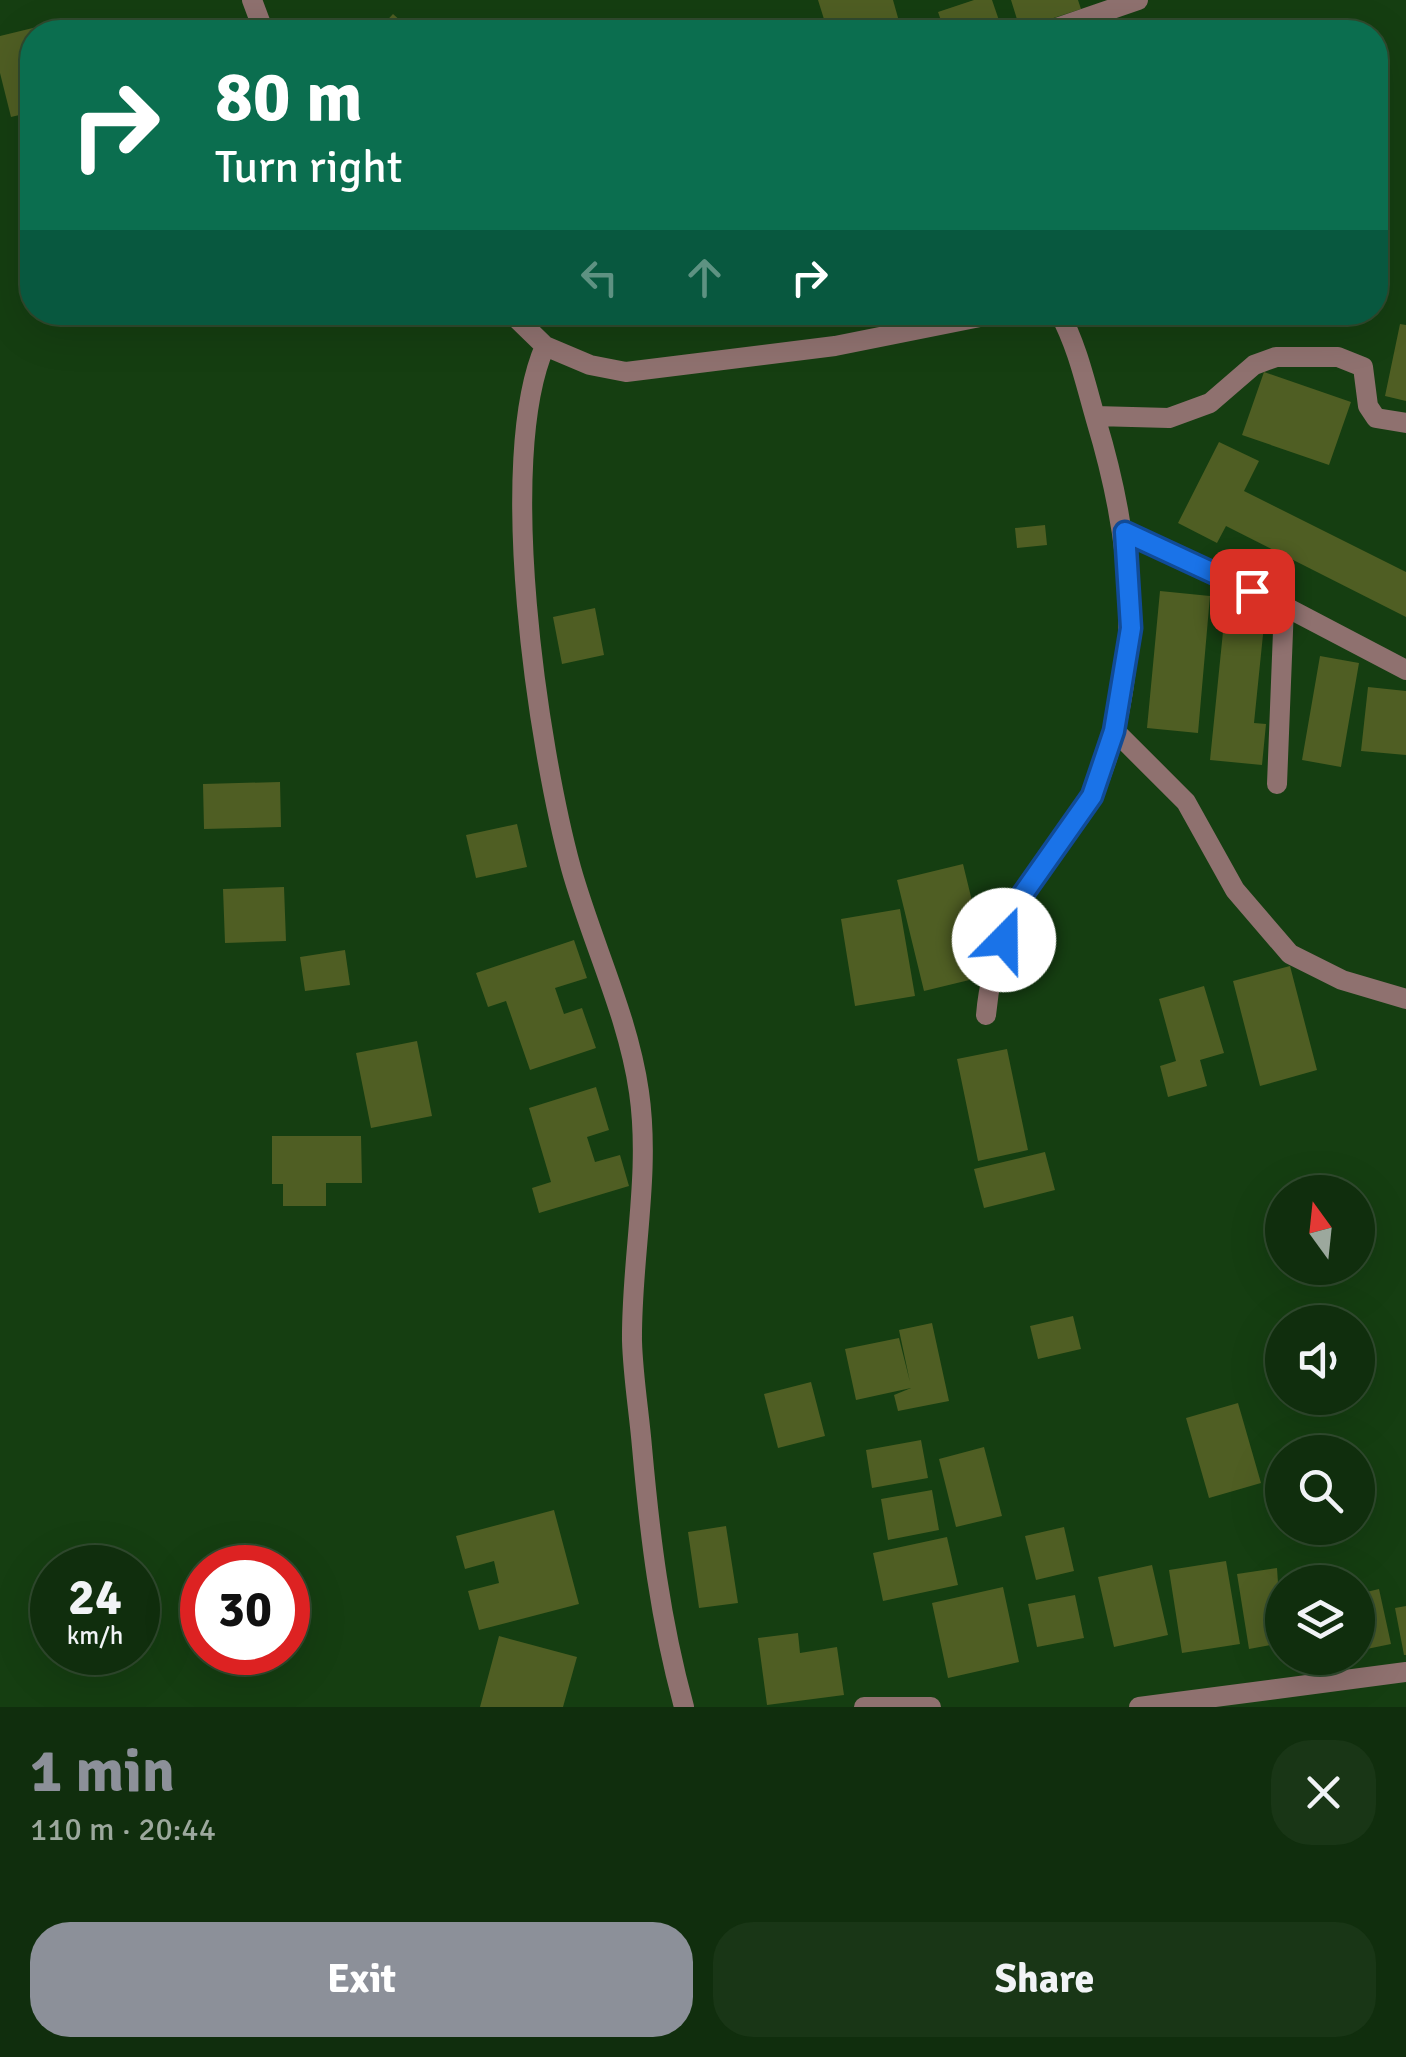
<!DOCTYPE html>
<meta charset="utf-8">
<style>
body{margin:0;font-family:Signika,sans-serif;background:#193616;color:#f1f3f6;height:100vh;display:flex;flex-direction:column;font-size:38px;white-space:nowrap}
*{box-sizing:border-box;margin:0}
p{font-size:32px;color:#9ca89d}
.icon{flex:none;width:55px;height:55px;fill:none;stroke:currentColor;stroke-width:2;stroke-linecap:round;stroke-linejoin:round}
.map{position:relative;height:1707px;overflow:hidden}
.panel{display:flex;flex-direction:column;background:#102e0d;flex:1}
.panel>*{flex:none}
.banner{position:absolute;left:20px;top:20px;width:1368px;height:305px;border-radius:40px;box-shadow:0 10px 40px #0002,0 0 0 2px #304a2e;background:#0b6e4f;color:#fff;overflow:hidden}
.needle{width:65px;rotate:345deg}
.tools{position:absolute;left:1265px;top:1175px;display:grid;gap:20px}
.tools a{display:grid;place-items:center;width:110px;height:110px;border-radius:50%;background:#102e0d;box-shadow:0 10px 40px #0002,0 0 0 2px #304a2e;font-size:50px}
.speed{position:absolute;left:30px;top:1545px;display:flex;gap:20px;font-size:50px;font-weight:700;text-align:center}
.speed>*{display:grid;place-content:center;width:130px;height:130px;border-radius:50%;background:#102e0d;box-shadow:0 10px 40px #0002,0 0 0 2px #304a2e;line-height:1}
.speed small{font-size:25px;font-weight:400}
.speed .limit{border:15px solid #d22;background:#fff;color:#111}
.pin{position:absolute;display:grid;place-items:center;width:85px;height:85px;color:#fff;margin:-42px;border-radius:20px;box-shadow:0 5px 15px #0006}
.me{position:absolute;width:110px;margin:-55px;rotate:22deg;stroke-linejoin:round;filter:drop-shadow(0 0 8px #0008)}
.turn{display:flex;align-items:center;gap:35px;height:210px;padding:0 30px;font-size:45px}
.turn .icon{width:130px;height:130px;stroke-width:2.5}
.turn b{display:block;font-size:70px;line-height:85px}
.lanes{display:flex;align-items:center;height:95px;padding:0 30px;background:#0003;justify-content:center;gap:50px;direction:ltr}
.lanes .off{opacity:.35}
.round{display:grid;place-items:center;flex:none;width:105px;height:105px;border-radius:40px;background:#193616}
.headline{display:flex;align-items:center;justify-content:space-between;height:170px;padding:0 30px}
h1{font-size:60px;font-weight:700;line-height:75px;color:#8c9099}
.button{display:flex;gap:20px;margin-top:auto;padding:20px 30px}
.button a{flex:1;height:115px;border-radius:40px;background:#8c9099;color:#fff;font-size:40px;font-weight:700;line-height:115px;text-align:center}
.button a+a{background:#193616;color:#f1f3f6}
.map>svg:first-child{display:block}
.building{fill:#4f5e23}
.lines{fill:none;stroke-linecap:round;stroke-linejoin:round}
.street{stroke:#8f716f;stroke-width:20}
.route-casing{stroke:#114b97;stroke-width:25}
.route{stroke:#1a73e8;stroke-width:18}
</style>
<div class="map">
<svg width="1406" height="1707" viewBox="0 0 1406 1707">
<rect width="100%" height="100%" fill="#153e11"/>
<!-- building -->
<path class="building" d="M 818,0 L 893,0 L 902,32 L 828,32 Z
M 974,0 L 992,0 L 1003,32 L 945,32 L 938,12 Z
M 1011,0 L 1078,0 L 1081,9 L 1020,29 Z
M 393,14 L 413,32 L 376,32 Z
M 41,26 L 43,32 L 32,32 L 32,112 L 11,117 L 0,73 L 0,36 Z
M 1400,324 L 1406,325 L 1406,401 L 1385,396 Z
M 1264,372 L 1351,402 L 1329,465 L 1242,435 Z
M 1219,442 L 1259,461 L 1244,491 L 1406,572 L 1406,617 L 1226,526 L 1217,543 L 1178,523 Z
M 1045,525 L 1047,545 L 1017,548 L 1015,528 Z
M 1160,591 L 1210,596 L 1198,733 L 1147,728 Z
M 595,608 L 604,655 L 562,664 L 553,617 Z
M 1225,612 L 1265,615 L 1254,723 L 1266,724 L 1262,765 L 1210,760 Z
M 1320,656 L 1359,663 L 1341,767 L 1302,760 Z
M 1368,687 L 1406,691 L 1406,755 L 1361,751 Z
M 280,782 L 281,827 L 204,829 L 203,784 Z
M 517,824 L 527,867 L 476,878 L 466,835 Z
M 963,864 L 990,975 L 924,991 L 897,880 Z
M 284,887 L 286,941 L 225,943 L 223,889 Z
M 900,909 L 915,996 L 855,1006 L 841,919 Z
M 574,940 L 587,978 L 555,988 L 564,1014 L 582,1008 L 596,1048 L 530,1070 L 506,1001 L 488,1007 L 476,973 Z
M 345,950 L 350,985 L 305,991 L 300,957 Z
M 1290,966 L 1317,1070 L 1260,1086 L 1233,981 Z
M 1204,986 L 1224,1053 L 1200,1060 L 1207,1086 L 1168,1097 L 1160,1066 L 1176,1061 L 1159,999 Z
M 417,1041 L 432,1116 L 371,1128 L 356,1053 Z
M 1007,1049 L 1028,1150 L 978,1161 L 957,1059 Z
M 596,1087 L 609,1130 L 587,1137 L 595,1162 L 620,1155 L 629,1186 L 539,1213 L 532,1188 L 551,1182 L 529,1108 Z
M 272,1136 L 361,1136 L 362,1183 L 326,1183 L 326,1206 L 283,1206 L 283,1184 L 272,1184 Z
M 1045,1152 L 1055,1190 L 984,1208 L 974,1169 Z
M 1073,1316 L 1081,1349 L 1038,1359 L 1030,1326 Z
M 932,1323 L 949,1401 L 898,1411 L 894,1395 L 911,1388 L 856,1400 L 845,1349 L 899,1338 L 910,1382 L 899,1330 Z
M 811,1382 L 825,1436 L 778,1448 L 764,1394 Z
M 1238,1403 L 1261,1483 L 1209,1498 L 1186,1418 Z
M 921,1440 L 928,1478 L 872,1488 L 866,1450 Z
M 984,1447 L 1002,1516 L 956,1527 L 939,1459 Z
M 932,1490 L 939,1530 L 888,1540 L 881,1499 Z
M 554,1510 L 579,1604 L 479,1630 L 468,1591 L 499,1583 L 494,1561 L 465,1569 L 456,1536 Z
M 726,1526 L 738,1603 L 699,1608 L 688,1532 Z
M 1064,1527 L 1074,1571 L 1036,1580 L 1025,1536 Z
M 947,1537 L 958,1585 L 883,1601 L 873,1553 Z
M 1226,1561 L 1240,1644 L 1182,1653 L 1169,1570 Z
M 1152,1565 L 1168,1635 L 1114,1647 L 1098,1577 Z
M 1277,1568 L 1282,1643 L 1249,1649 L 1237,1574 Z
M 1003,1587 L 1019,1662 L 948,1678 L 932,1603 Z
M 1379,1589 L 1391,1644 L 1362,1650 L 1358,1594 Z
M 1075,1595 L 1084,1638 L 1037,1647 L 1028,1604 Z
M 1406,1606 L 1406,1655 L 1404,1655 L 1395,1608 Z
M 798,1633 L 800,1653 L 837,1647 L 844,1695 L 767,1705 L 758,1638 Z
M 499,1636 L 577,1657 L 563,1707 L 480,1707 Z
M 1303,1658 L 1336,1658 L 1337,1665 L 1306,1671 Z"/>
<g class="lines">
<!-- street -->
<path class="street" d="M 252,0 L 264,32
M 1045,32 L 1138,0
M 510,312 L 545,346 L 590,365 L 626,372 L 835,346 L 1005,312
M 545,346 C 495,460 538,747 571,868 C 592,943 628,1015 639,1092 C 651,1175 631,1258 632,1341 C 633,1376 639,1412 642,1447 C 650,1537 660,1619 684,1707
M 1095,416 L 1169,418 L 1210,403 L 1254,365 L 1276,357 L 1338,357 L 1363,367 L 1368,406 L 1376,418 L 1406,423
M 1125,533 L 1284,606 L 1406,670
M 1115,731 L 1186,802 L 1235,890 L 1290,954 L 1342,980 L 1406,999
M 1277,784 L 1284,606
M 986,1015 C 991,953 1019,899 1055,849 C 1067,831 1085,813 1094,793 C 1146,672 1133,542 1096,420 C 1085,382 1078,348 1059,312
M 864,1707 L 931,1707
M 1139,1707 L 1406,1672"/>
</g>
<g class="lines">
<defs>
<path id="route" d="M 1004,940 L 1023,894 L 1092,796 L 1114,731 L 1131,628 L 1125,532 L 1252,591"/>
</defs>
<!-- route casing -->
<use href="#route" class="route-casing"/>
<!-- route -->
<use href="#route" class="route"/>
</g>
</svg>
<div class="tools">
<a><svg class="needle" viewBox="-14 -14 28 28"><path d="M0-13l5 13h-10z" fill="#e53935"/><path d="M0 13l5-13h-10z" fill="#9ca89d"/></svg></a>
<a><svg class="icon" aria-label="sound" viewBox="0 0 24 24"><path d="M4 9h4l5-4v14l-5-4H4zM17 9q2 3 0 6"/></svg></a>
<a><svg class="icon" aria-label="search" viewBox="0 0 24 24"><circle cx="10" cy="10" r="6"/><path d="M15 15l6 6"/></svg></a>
<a><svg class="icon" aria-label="layers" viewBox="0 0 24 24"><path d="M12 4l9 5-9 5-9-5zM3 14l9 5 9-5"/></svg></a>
</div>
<div class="speed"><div>24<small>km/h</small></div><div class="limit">30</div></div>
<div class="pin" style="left:1252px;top:591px;background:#d93025"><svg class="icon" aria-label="arrive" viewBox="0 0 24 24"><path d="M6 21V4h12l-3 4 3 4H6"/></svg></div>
<svg class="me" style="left:1004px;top:940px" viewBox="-20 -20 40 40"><circle r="19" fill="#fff"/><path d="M0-13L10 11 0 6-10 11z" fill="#1a73e8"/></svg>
<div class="banner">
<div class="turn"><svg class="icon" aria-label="right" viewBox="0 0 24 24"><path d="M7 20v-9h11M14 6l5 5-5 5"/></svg><div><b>80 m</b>Turn right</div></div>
<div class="lanes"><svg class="icon off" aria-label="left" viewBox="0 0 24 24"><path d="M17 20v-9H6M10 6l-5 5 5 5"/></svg><svg class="icon off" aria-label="ahead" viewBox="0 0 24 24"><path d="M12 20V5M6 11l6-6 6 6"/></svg><svg class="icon" aria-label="right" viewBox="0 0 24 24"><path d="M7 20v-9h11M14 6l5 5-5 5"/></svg></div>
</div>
</div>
<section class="panel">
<div class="headline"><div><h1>1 min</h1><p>110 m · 20:44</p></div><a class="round"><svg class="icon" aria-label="close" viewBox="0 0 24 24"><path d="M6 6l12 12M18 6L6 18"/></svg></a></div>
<div class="button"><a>Exit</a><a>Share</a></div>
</section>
